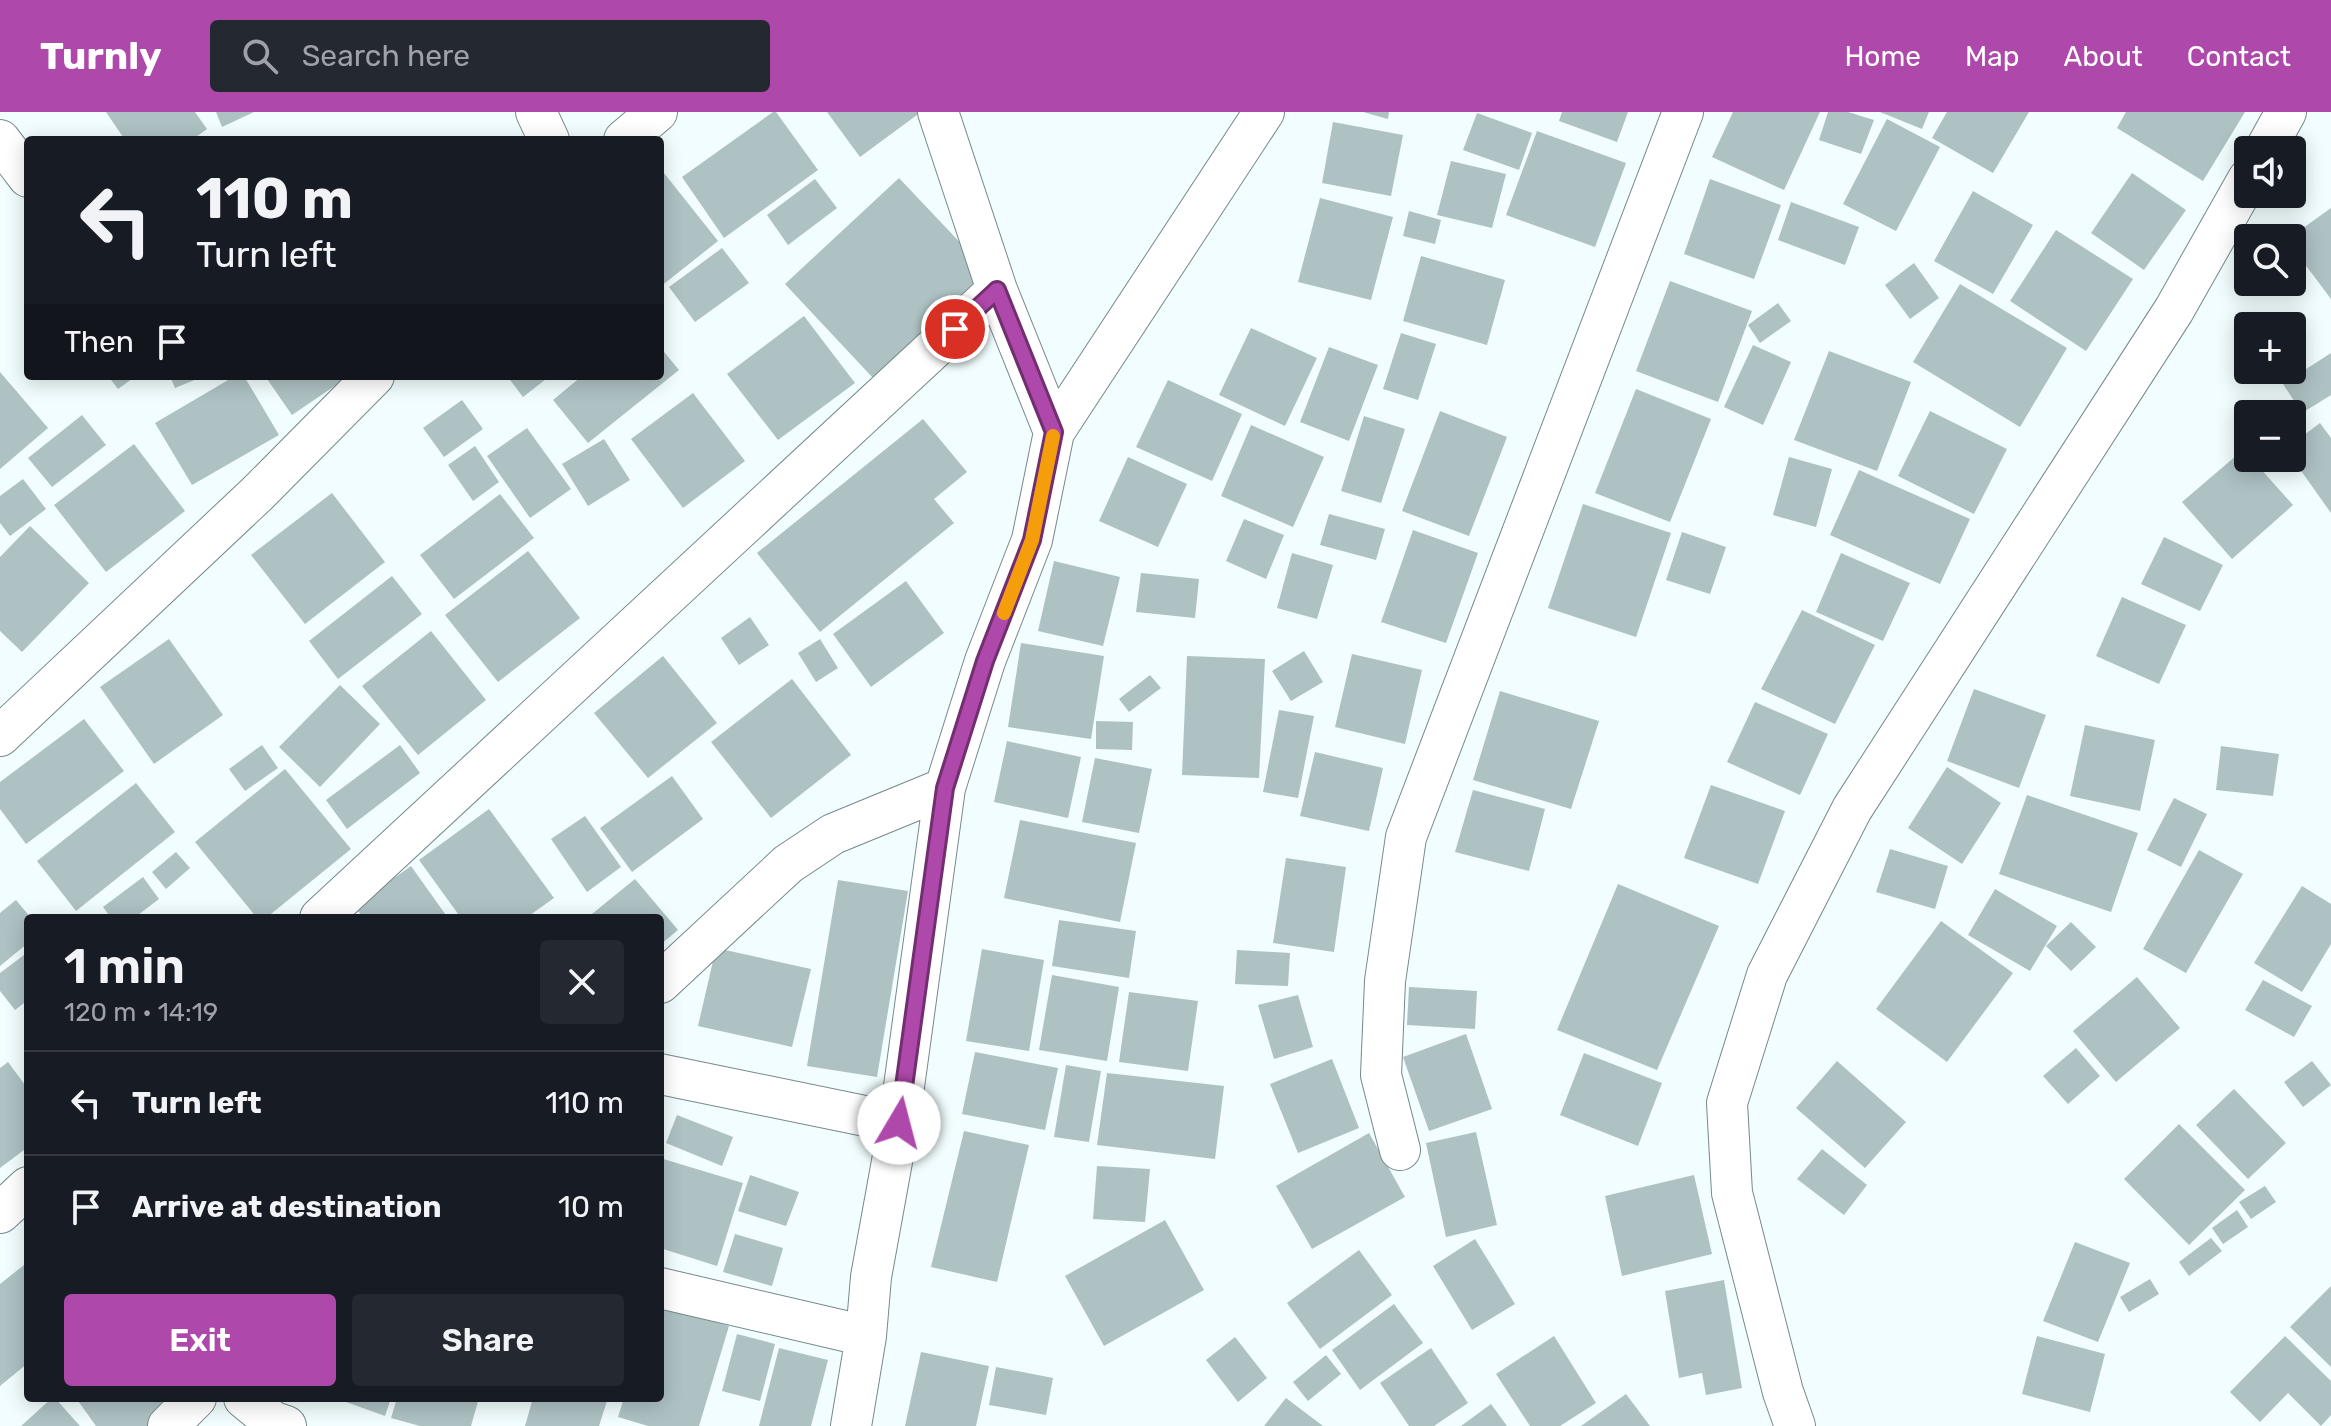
<!DOCTYPE html>
<meta charset="utf-8">
<style>
body{margin:0;font-family:Rubik,sans-serif;background:#242831;color:#f1f3f6;height:100vh;display:flex;flex-direction:column;font-size:30px;white-space:nowrap}
*{box-sizing:border-box;margin:0}
p{font-size:26px;color:#9ea1a6}
.icon{flex:none;width:44px;height:44px;fill:none;stroke:currentColor;stroke-width:2;stroke-linecap:round;stroke-linejoin:round}
.map{position:relative;flex:1;overflow:hidden}
.sheet{position:absolute;left:24px;top:802px;width:640px;height:488px;display:flex;flex-direction:column;background:#171b24;border-radius:8px;box-shadow:0 4px 20px #0003}
.sheet>*{flex:none}
.guide{position:absolute;left:24px;top:24px;width:640px;height:244px;border-radius:8px;box-shadow:0 4px 20px #0003;background:#171b24;color:#f1f3f6;overflow:hidden}
.controls{position:absolute;left:2234px;top:24px;display:grid;gap:16px}
.controls a{display:grid;place-items:center;width:72px;height:72px;border-radius:8px;background:#171b24;box-shadow:0 4px 20px #0003;font-size:40px}
.pin{position:absolute;display:grid;place-items:center;width:68px;height:68px;color:#fff;margin:-34px;border:4px solid #fff;border-radius:50%;box-shadow:0 2px 8px #0007}
.me{position:absolute;width:88px;margin:-44px;rotate:8deg;stroke-linejoin:round;filter:drop-shadow(0 0 6px #0008)}
.turn{display:flex;align-items:center;gap:28px;height:168px;padding:0 40px;font-size:36px}
.turn .icon{width:104px;height:104px;stroke-width:2.5}
.turn b{display:block;font-size:56px;line-height:68px}
.then{display:flex;align-items:center;height:76px;padding:0 40px;background:#0003;gap:16px;font-size:30px}
.round{display:grid;place-items:center;flex:none;width:84px;height:84px;border-radius:8px;background:#242831}
.summary{display:flex;align-items:center;justify-content:space-between;height:136px;padding:0 40px}
h1{font-size:48px;font-weight:600;line-height:60px}
.cta{display:flex;gap:16px;margin-top:auto;padding:16px 40px}
.cta a{flex:1;height:92px;border-radius:8px;background:#af48ab;color:#fff;font-size:32px;font-weight:600;line-height:92px;text-align:center}
.cta a+a{background:#242831;color:#f1f3f6}
ul{padding:0;list-style:none}
li{display:flex;align-items:center;gap:24px;height:104px;padding:0 40px;border-top:2px solid #363941}
li div{flex:1}
li b{display:block;font-size:30px}
li em{font-style:normal}
header{display:flex;align-items:center;gap:48px;box-sizing:border-box;height:112px;padding:0 40px;background:#af48ab;color:#fff}
header strong{font-size:38px}
nav{display:flex;gap:44px;margin-inline-start:auto;font-size:28px}
.search{width:560px;height:72px;background:#242831;display:flex;align-items:center;gap:20px;box-sizing:border-box;padding:0 28px;border-radius:8px;color:#9ea1a6;font-size:30px}
.map>svg:first-child{display:block}
.building{fill:#aec2c3}
.lines{fill:none;stroke-linecap:round;stroke-linejoin:round}
.minor-casing{stroke:#77898b;stroke-width:42}
.minor{stroke:#fff;stroke-width:40}
.route-casing{stroke:#722f6f;stroke-width:20}
.route{stroke:#af48ab;stroke-width:14}
.slow{stroke:#f59e0b;stroke-width:14}
</style>
<header>
<strong>Turnly</strong>
<div class="search"><svg class="icon" aria-label="search" viewBox="0 0 24 24"><circle cx="10" cy="10" r="6"/><path d="M15 15l6 6"/></svg>Search here</div>
<nav><a>Home</a><a>Map</a><a>About</a><a>Contact</a></nav>
</header>
<div class="map">
<svg width="2331" height="1314" viewBox="0 0 2331 1314">
<rect width="100%" height="100%" fill="#f1fdfe"/>
<!-- building -->
<path class="building" d="M 106,0 L 195,0 L 207,17 L 192,28 L 125,28 Z
M 216,0 L 254,0 L 222,15 Z
M 773,0 L 776,0 L 818,58 L 724,126 L 682,65 Z
M 827,0 L 921,0 L 860,45 Z
M 1363,0 L 1389,0 L 1388,7 Z
M 1562,0 L 1628,0 L 1617,30 L 1559,9 Z
M 1733,0 L 1820,0 L 1784,78 L 1712,45 Z
M 1828,0 L 1848,0 L 1874,8 L 1861,42 L 1819,28 Z
M 1880,0 L 1929,0 L 1922,17 Z
M 1947,0 L 2029,0 L 1993,61 L 1932,26 Z
M 2126,0 L 2245,0 L 2203,69 L 2117,16 Z
M 1477,1 L 1532,21 L 1519,58 L 1463,38 Z
M 1887,7 L 1940,35 L 1896,119 L 1843,92 Z
M 1333,10 L 1403,23 L 1391,84 L 1322,71 Z
M 1537,19 L 1626,51 L 1595,135 L 1506,103 Z
M 1451,49 L 1506,62 L 1492,116 L 1437,103 Z
M 660,56 L 718,129 L 660,175 Z
M 2132,61 L 2186,98 L 2144,158 L 2091,121 Z
M 899,66 L 987,159 L 873,266 L 785,172 Z
M 815,67 L 837,96 L 788,133 L 767,103 Z
M 1710,67 L 1781,93 L 1754,167 L 1684,142 Z
M 1973,79 L 2033,113 L 1993,182 L 1934,149 Z
M 1320,86 L 1393,105 L 1371,188 L 1298,170 Z
M 1791,90 L 1859,115 L 1845,153 L 1778,128 Z
M 2331,96 L 2331,187 L 2292,135 L 2292,124 Z
M 1409,99 L 1441,108 L 1435,132 L 1403,124 Z
M 2056,118 L 2133,167 L 2086,239 L 2010,189 Z
M 722,136 L 749,171 L 695,210 L 669,175 Z
M 1421,144 L 1505,168 L 1487,233 L 1403,209 Z
M 1914,151 L 1939,186 L 1910,207 L 1885,173 Z
M 1670,169 L 1752,199 L 1718,290 L 1636,259 Z
M 1960,172 L 2067,236 L 2020,315 L 1913,250 Z
M 1778,191 L 1791,209 L 1760,231 L 1748,213 Z
M 804,204 L 855,271 L 778,328 L 727,262 Z
M 1251,216 L 1317,246 L 1285,314 L 1219,283 Z
M 1401,221 L 1436,232 L 1418,288 L 1383,277 Z
M 1753,233 L 1791,250 L 1763,313 L 1724,295 Z
M 660,235 L 679,258 L 588,331 L 553,288 L 582,264 L 660,264 Z
M 1329,235 L 1378,253 L 1349,329 L 1300,310 Z
M 1829,239 L 1911,270 L 1877,359 L 1794,328 Z
M 2331,241 L 2331,283 L 2302,301 L 2283,272 Z
M 0,260 L 48,316 L 0,357 Z
M 108,264 L 136,264 L 118,277 Z
M 170,264 L 204,264 L 175,276 Z
M 235,264 L 244,264 L 279,323 L 192,373 L 155,311 Z
M 265,264 L 338,264 L 342,269 L 292,303 Z
M 507,264 L 550,264 L 523,285 Z
M 1168,268 L 1242,302 L 1212,369 L 1136,335 Z
M 1636,277 L 1711,307 L 1670,410 L 1595,381 Z
M 693,281 L 745,349 L 683,396 L 631,327 Z
M 462,288 L 483,317 L 444,345 L 423,316 Z
M 1440,299 L 1507,325 L 1469,424 L 1402,399 Z
M 1930,299 L 2007,337 L 1974,402 L 1898,364 Z
M 82,303 L 106,333 L 52,375 L 28,346 Z
M 1364,304 L 1405,317 L 1381,391 L 1341,379 Z
M 923,307 L 967,360 L 934,387 L 954,411 L 820,520 L 757,441 Z
M 2320,311 L 2331,326 L 2331,401 L 2292,346 L 2292,332 Z
M 1251,313 L 1324,345 L 1293,415 L 1221,384 Z
M 527,316 L 571,377 L 530,406 L 487,344 Z
M 604,327 L 630,368 L 588,394 L 562,352 Z
M 134,332 L 185,399 L 106,460 L 54,393 Z
M 475,334 L 499,370 L 473,389 L 448,353 Z
M 2244,337 L 2248,346 L 2251,346 L 2293,393 L 2232,447 L 2182,390 Z
M 1128,345 L 1187,372 L 1158,435 L 1099,409 Z
M 1789,345 L 1832,357 L 1816,415 L 1773,403 Z
M 1859,358 L 1970,407 L 1940,472 L 1830,423 Z
M 23,367 L 46,397 L 10,424 L 0,411 L 0,384 Z
M 332,381 L 385,450 L 305,512 L 251,443 Z
M 500,382 L 534,426 L 454,487 L 420,443 Z
M 1583,392 L 1671,421 L 1636,525 L 1548,496 Z
M 1329,402 L 1385,417 L 1376,448 L 1320,433 Z
M 1244,407 L 1284,423 L 1266,467 L 1226,449 Z
M 30,414 L 89,471 L 22,540 L 0,519 L 0,445 Z
M 1413,418 L 1478,441 L 1446,531 L 1381,510 Z
M 1682,420 L 1726,435 L 1710,482 L 1666,468 Z
M 2164,425 L 2223,453 L 2200,499 L 2141,472 Z
M 528,439 L 580,506 L 498,570 L 445,503 Z
M 1292,441 L 1333,453 L 1317,507 L 1277,496 Z
M 1841,441 L 1910,471 L 1883,529 L 1816,500 Z
M 1054,449 L 1120,465 L 1103,534 L 1038,519 Z
M 1141,461 L 1199,467 L 1195,506 L 1136,500 Z
M 392,464 L 422,502 L 338,567 L 309,529 Z
M 906,469 L 944,521 L 871,575 L 833,522 Z
M 2122,485 L 2186,513 L 2159,572 L 2096,544 Z
M 1802,498 L 1875,533 L 1835,612 L 1761,577 Z
M 750,505 L 769,533 L 739,553 L 721,526 Z
M 431,519 L 486,588 L 418,643 L 362,574 Z
M 169,527 L 223,603 L 154,652 L 100,575 Z
M 820,527 L 838,556 L 816,570 L 798,541 Z
M 1021,531 L 1104,544 L 1091,627 L 1008,615 Z
M 1304,539 L 1323,570 L 1291,589 L 1272,559 Z
M 1352,542 L 1422,558 L 1405,632 L 1335,615 Z
M 663,544 L 717,611 L 648,666 L 594,601 Z
M 1187,544 L 1265,547 L 1259,666 L 1182,663 Z
M 1150,563 L 1161,576 L 1129,600 L 1119,587 Z
M 792,567 L 851,643 L 771,706 L 711,630 Z
M 340,573 L 380,612 L 320,675 L 279,635 Z
M 1974,577 L 2046,603 L 2019,676 L 1947,649 Z
M 1500,579 L 1599,609 L 1571,697 L 1473,668 Z
M 1755,590 L 1828,622 L 1800,683 L 1727,650 Z
M 1279,598 L 1314,604 L 1298,686 L 1263,680 Z
M 84,607 L 124,659 L 26,732 L 0,697 L 0,670 Z
M 1096,609 L 1133,610 L 1132,638 L 1096,637 Z
M 2085,613 L 2155,628 L 2140,699 L 2070,684 Z
M 1007,629 L 1081,645 L 1068,706 L 994,690 Z
M 262,633 L 278,656 L 245,679 L 229,657 Z
M 400,633 L 420,661 L 347,717 L 326,688 Z
M 2221,634 L 2279,642 L 2273,684 L 2216,678 Z
M 1315,640 L 1383,656 L 1369,719 L 1300,704 Z
M 1095,646 L 1152,657 L 1139,721 L 1082,710 Z
M 1947,655 L 2001,691 L 1962,752 L 1908,716 Z
M 285,657 L 351,737 L 266,806 L 257,806 L 195,730 Z
M 672,664 L 703,707 L 632,760 L 600,716 Z
M 136,671 L 175,720 L 76,799 L 37,749 Z
M 1711,673 L 1785,699 L 1758,772 L 1684,746 Z
M 1473,678 L 1545,697 L 1529,759 L 1455,740 Z
M 2027,683 L 2138,721 L 2111,800 L 1999,762 Z
M 2174,686 L 2207,702 L 2181,755 L 2147,738 Z
M 489,697 L 554,786 L 526,806 L 461,806 L 419,748 Z
M 585,704 L 621,755 L 587,780 L 551,727 Z
M 1020,708 L 1136,731 L 1120,810 L 1004,786 Z
M 1890,737 L 1948,754 L 1935,797 L 1876,780 Z
M 2199,738 L 2243,762 L 2186,861 L 2143,837 Z
M 176,740 L 190,756 L 166,777 L 152,760 Z
M 1286,746 L 1346,755 L 1334,840 L 1273,831 Z
M 411,754 L 448,806 L 363,806 L 355,794 Z
M 143,765 L 159,787 L 134,806 L 111,806 L 103,795 Z
M 635,767 L 678,818 L 660,833 L 660,806 L 587,806 Z
M 838,768 L 908,779 L 877,965 L 807,954 Z
M 1618,772 L 1719,814 L 1657,958 L 1557,918 Z
M 2302,774 L 2331,792 L 2331,832 L 2302,880 L 2254,851 Z
M 1995,777 L 2057,814 L 2030,859 L 1968,823 Z
M 16,788 L 31,806 L 28,806 L 28,831 L 0,854 L 0,801 Z
M 1059,808 L 1136,819 L 1129,866 L 1052,854 Z
M 1941,809 L 2013,861 L 1947,950 L 1876,897 Z
M 2071,810 L 2096,835 L 2071,859 L 2046,834 Z
M 716,836 L 811,857 L 792,935 L 698,914 Z
M 982,837 L 1044,848 L 1029,939 L 966,929 Z
M 1237,838 L 1290,841 L 1288,874 L 1235,872 Z
M 28,840 L 28,888 L 15,898 L 0,879 L 0,861 Z
M 1052,863 L 1119,875 L 1107,949 L 1039,938 Z
M 2137,865 L 2180,916 L 2116,970 L 2073,919 Z
M 2263,868 L 2312,894 L 2294,925 L 2245,898 Z
M 1409,875 L 1477,879 L 1475,917 L 1407,913 Z
M 1129,880 L 1198,889 L 1188,959 L 1119,950 Z
M 1298,883 L 1313,935 L 1274,947 L 1258,893 Z
M 1466,922 L 1492,997 L 1429,1019 L 1403,945 Z
M 2076,936 L 2100,964 L 2068,992 L 2043,964 Z
M 975,940 L 1058,956 L 1045,1018 L 962,1002 Z
M 1584,941 L 1662,971 L 1638,1034 L 1560,1003 Z
M 1332,947 L 1359,1016 L 1298,1041 L 1270,972 Z
M 1837,949 L 1906,1010 L 1865,1056 L 1796,996 Z
M 2312,949 L 2331,973 L 2303,995 L 2284,970 Z
M 8,950 L 28,977 L 28,1035 L 0,1056 L 0,956 Z
M 1066,953 L 1101,959 L 1089,1030 L 1054,1025 Z
M 1107,961 L 1224,974 L 1215,1047 L 1097,1033 Z
M 2234,977 L 2286,1031 L 2248,1067 L 2196,1013 Z
M 677,1003 L 733,1025 L 722,1054 L 666,1031 Z
M 2179,1012 L 2245,1078 L 2189,1133 L 2124,1067 Z
M 964,1019 L 1029,1033 L 997,1170 L 931,1155 Z
M 1476,1020 L 1497,1113 L 1446,1125 L 1426,1031 Z
M 1369,1021 L 1405,1085 L 1312,1137 L 1276,1074 Z
M 1822,1037 L 1867,1073 L 1844,1103 L 1797,1067 Z
M 660,1046 L 743,1071 L 717,1154 L 660,1136 Z
M 1097,1054 L 1150,1057 L 1145,1110 L 1093,1107 Z
M 750,1063 L 799,1080 L 786,1114 L 738,1099 Z
M 1694,1063 L 1712,1142 L 1622,1164 L 1605,1084 Z
M 2265,1074 L 2276,1090 L 2251,1107 L 2239,1090 Z
M 2237,1098 L 2248,1115 L 2223,1132 L 2212,1116 Z
M 1165,1108 L 1204,1178 L 1104,1234 L 1065,1164 Z
M 735,1122 L 783,1136 L 772,1174 L 723,1160 Z
M 2211,1126 L 2222,1139 L 2189,1164 L 2179,1150 Z
M 1475,1127 L 1515,1192 L 1472,1218 L 1433,1154 Z
M 2075,1130 L 2130,1151 L 2098,1230 L 2043,1209 Z
M 1359,1138 L 1392,1183 L 1320,1237 L 1287,1191 Z
M 24,1153 L 28,1158 L 28,1251 L 0,1274 L 0,1172 Z
M 2150,1167 L 2159,1182 L 2129,1200 L 2120,1185 Z
M 1724,1168 L 1742,1276 L 1706,1283 L 1702,1261 L 1679,1266 L 1665,1179 Z
M 2331,1174 L 2331,1255 L 2290,1215 Z
M 1394,1192 L 1423,1231 L 1360,1278 L 1332,1238 Z
M 660,1193 L 729,1214 L 699,1314 L 648,1314 L 618,1305 L 624,1286 L 660,1286 Z
M 737,1222 L 775,1232 L 760,1289 L 722,1279 Z
M 1554,1224 L 1596,1291 L 1560,1314 L 1530,1314 L 1496,1262 Z
M 2037,1224 L 2105,1242 L 2090,1300 L 2022,1282 Z
M 2285,1224 L 2331,1269 L 2331,1303 L 2321,1314 L 2288,1281 L 2260,1310 L 2230,1280 Z
M 1235,1225 L 1267,1266 L 1238,1290 L 1206,1248 Z
M 779,1236 L 828,1248 L 811,1314 L 759,1314 Z
M 1431,1236 L 1468,1291 L 1434,1314 L 1409,1314 L 1380,1271 Z
M 921,1240 L 989,1254 L 976,1314 L 905,1314 Z
M 1326,1243 L 1341,1262 L 1308,1289 L 1293,1270 Z
M 996,1255 L 1053,1266 L 1046,1303 L 989,1293 Z
M 1626,1282 L 1650,1314 L 1581,1314 Z
M 52,1286 L 55,1286 L 80,1314 L 21,1314 Z
M 76,1286 L 172,1286 L 177,1293 L 147,1314 L 96,1314 Z
M 335,1286 L 391,1286 L 385,1304 Z
M 397,1286 L 479,1286 L 471,1314 L 420,1314 L 391,1306 Z
M 533,1286 L 598,1286 L 607,1289 L 599,1314 L 525,1314 Z
M 1286,1286 L 1323,1314 L 1264,1314 Z
M 1491,1292 L 1507,1314 L 1461,1314 Z"/>
<g class="lines">
<defs>
<path id="minor" d="M 536,0 L 549,28
M 938,0 L 997,178 L 1054,320
M 0,28 L 28,65
M 624,28 L 657,0
M 2265,38 L 2286,0
M 0,624 L 258,381 L 374,264
M 320,806 L 997,178
M 660,871 L 788,752 L 833,722 L 945,676
M 660,962 L 899,1011
M 1400,1038 L 1381,963 L 1385,869 L 1406,725 L 1683,0
M 0,1101 L 28,1075
M 660,1176 L 866,1224
M 244,1286 L 272,1309 L 286,1314
M 168,1314 L 196,1286
M 851,1314 L 866,1224 L 871,1165 L 899,1011 L 945,676 L 985,549 L 1032,428 L 1054,320 L 1264,0
M 1795,1314 L 1783,1280 L 1732,1081 L 1727,991 L 1767,863 L 1852,697 L 2174,198 L 2248,67"/>
</defs>
<!-- minor casing -->
<use href="#minor" class="minor-casing"/>
<!-- minor -->
<use href="#minor" class="minor"/>
</g>
<g class="lines">
<defs>
<path id="route" d="M 899,1011 L 945,676 L 985,549 L 1032,428 L 1054,320 L 997,178 L 955,217"/>
</defs>
<!-- route casing -->
<use href="#route" class="route-casing"/>
<!-- route -->
<use href="#route" class="route"/>
<!-- slow -->
<path class="slow" d="M 1004,501 L 1032,428 L 1053,324"/>
</g>
</svg>
<div class="controls">
<a><svg class="icon" aria-label="sound" viewBox="0 0 24 24"><path d="M4 9h4l5-4v14l-5-4H4zM17 9q2 3 0 6"/></svg></a>
<a><svg class="icon" aria-label="search" viewBox="0 0 24 24"><circle cx="10" cy="10" r="6"/><path d="M15 15l6 6"/></svg></a>
<a>+</a>
<a>−</a>
</div>
<div class="pin" style="left:955px;top:217px;background:#d93025"><svg class="icon" aria-label="arrive" viewBox="0 0 24 24"><path d="M6 21V4h12l-3 4 3 4H6"/></svg></div>
<svg class="me" style="left:899px;top:1011px" viewBox="-20 -20 40 40"><circle r="19" fill="#fff"/><path d="M0-13L10 11 0 6-10 11z" fill="#af48ab"/></svg>
<div class="guide">
<div class="turn"><svg class="icon" aria-label="left" viewBox="0 0 24 24"><path d="M17 20v-9H6M10 6l-5 5 5 5"/></svg><div><b>110 m</b>Turn left</div></div>
<div class="then">Then<svg class="icon" aria-label="arrive" viewBox="0 0 24 24"><path d="M6 21V4h12l-3 4 3 4H6"/></svg></div>
</div>
<section class="sheet">
<div class="summary"><div><h1>1 min</h1><p>120 m · 14:19</p></div><a class="round"><svg class="icon" aria-label="close" viewBox="0 0 24 24"><path d="M6 6l12 12M18 6L6 18"/></svg></a></div>
<ul>
<li><svg class="icon" aria-label="left" viewBox="0 0 24 24"><path d="M17 20v-9H6M10 6l-5 5 5 5"/></svg><div><b>Turn left</b></div><em>110 m</em></li>
<li><svg class="icon" aria-label="arrive" viewBox="0 0 24 24"><path d="M6 21V4h12l-3 4 3 4H6"/></svg><div><b>Arrive at destination</b></div><em>10 m</em></li>
</ul>
<div class="cta"><a>Exit</a><a>Share</a></div>
</section>
</div>
